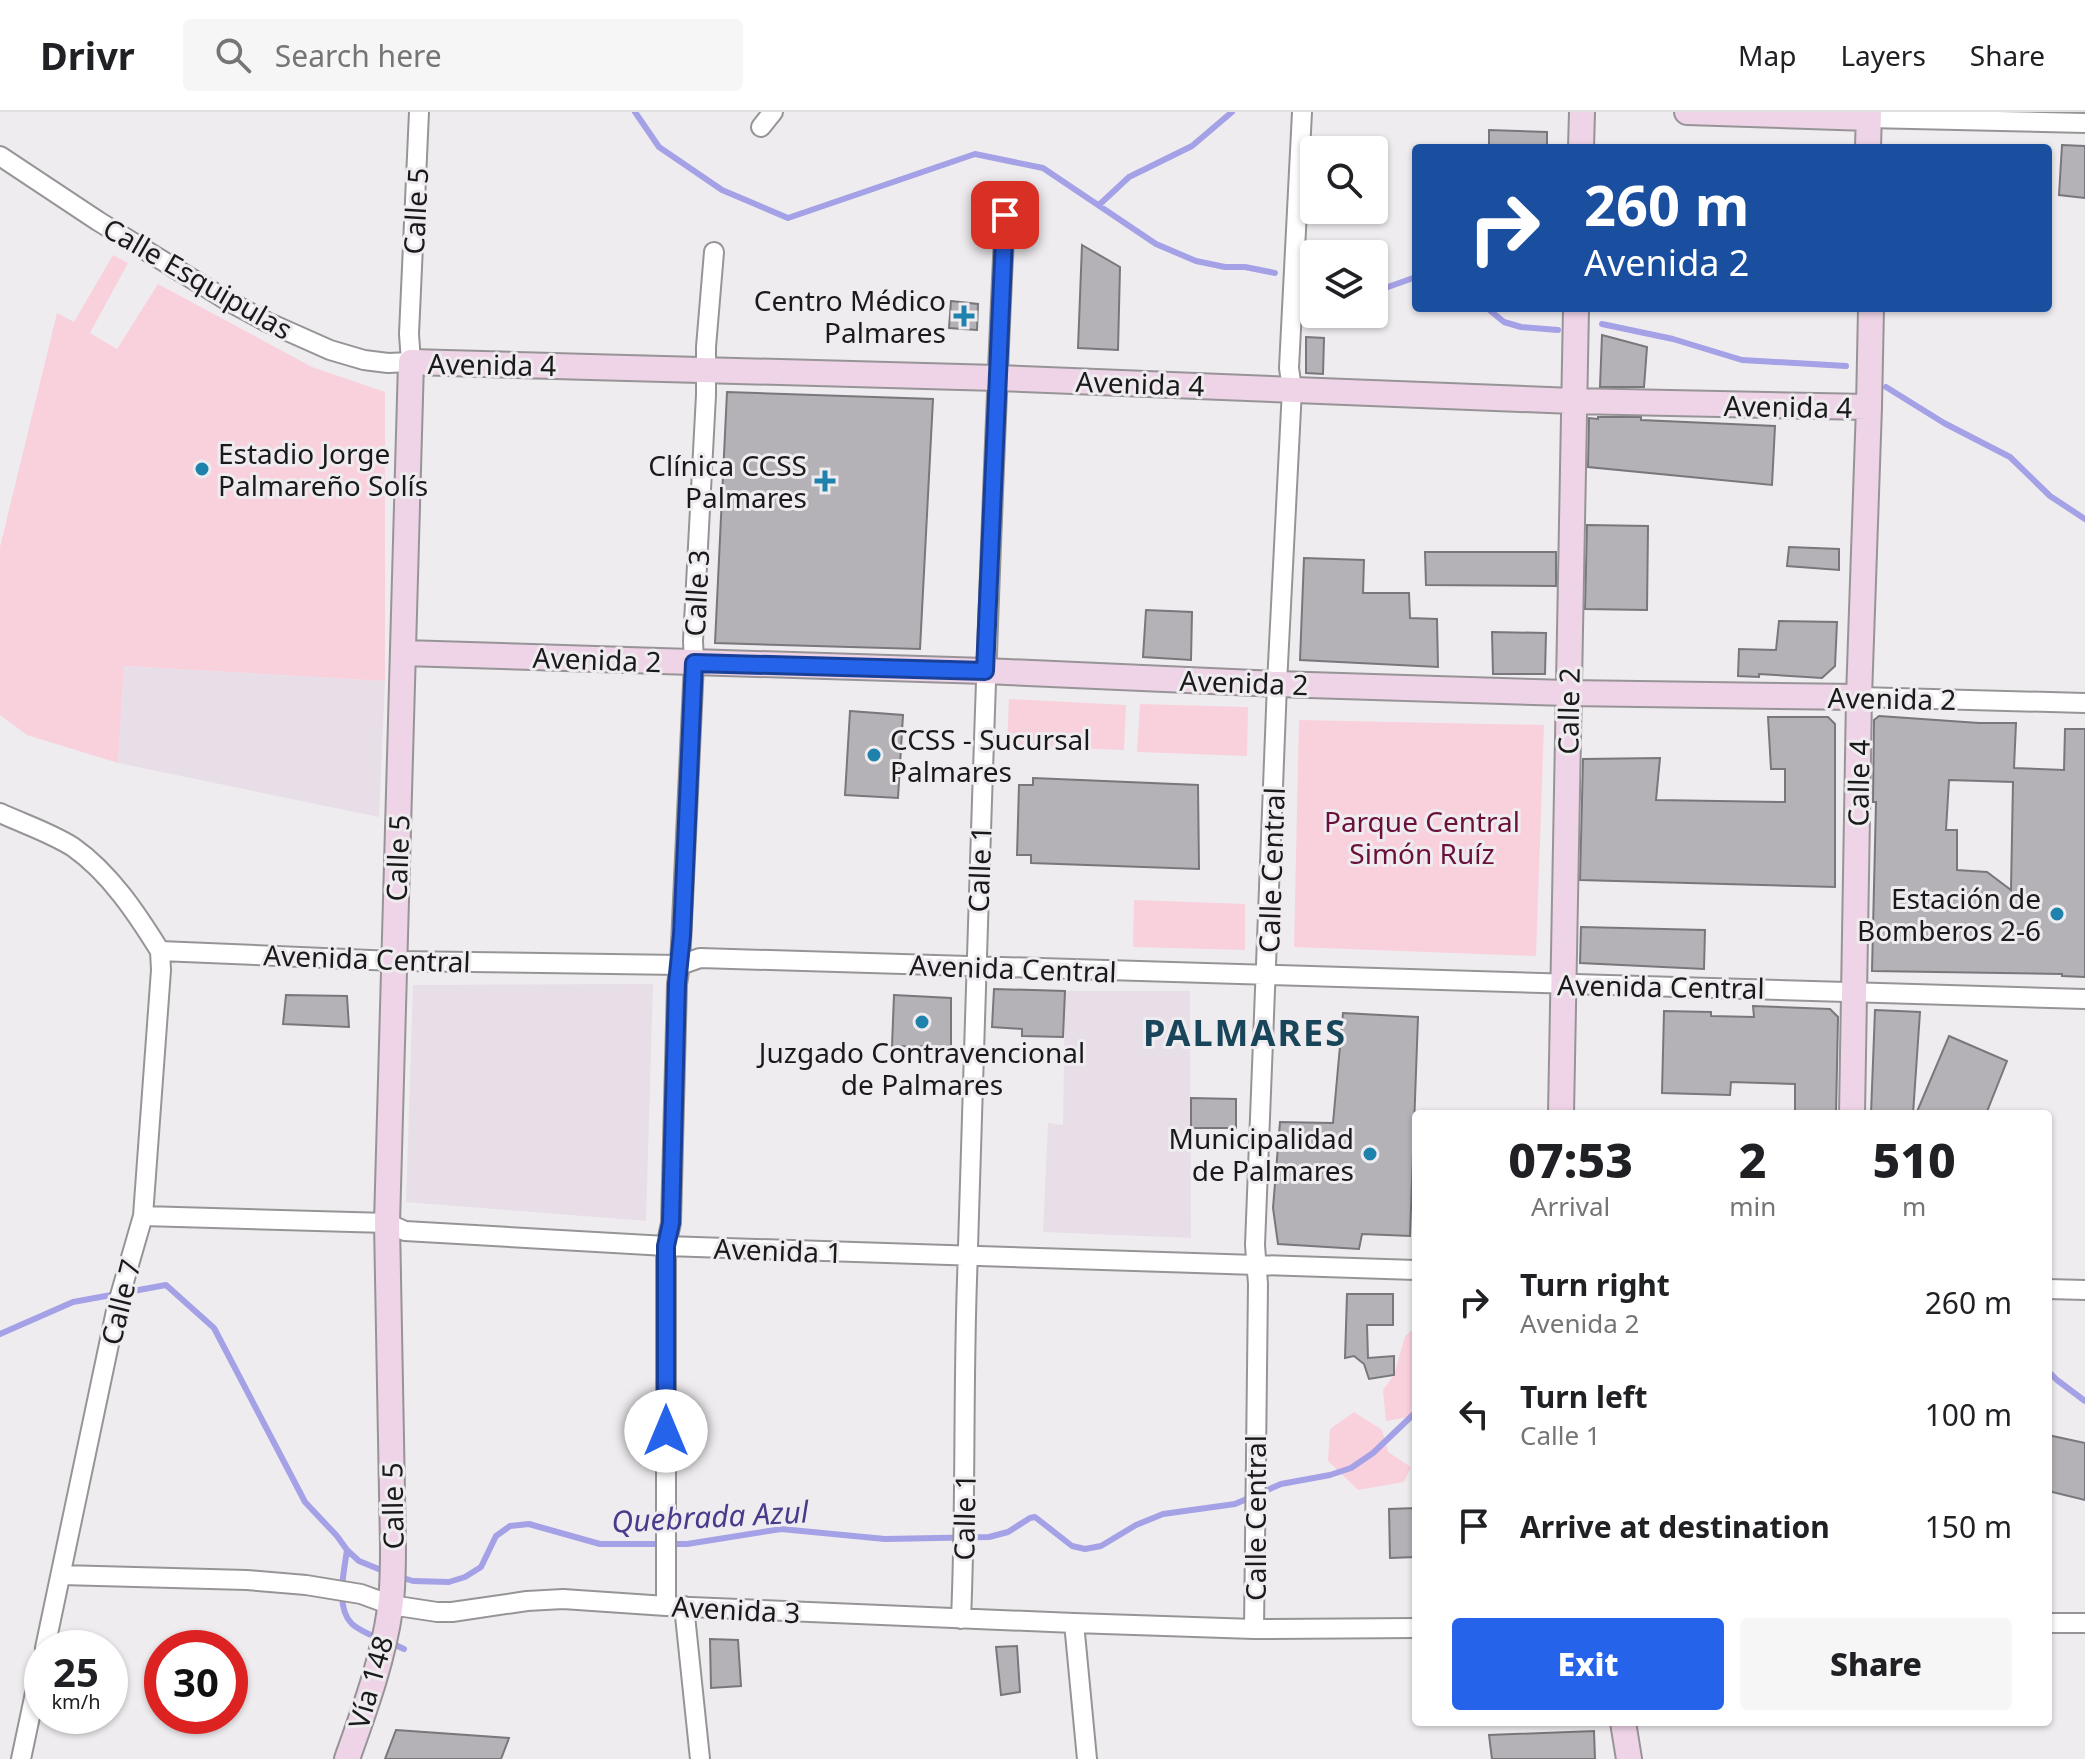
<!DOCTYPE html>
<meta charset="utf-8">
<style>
body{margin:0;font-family:"Noto Sans",sans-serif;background:#f6f6f6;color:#202124;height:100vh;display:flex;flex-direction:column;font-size:30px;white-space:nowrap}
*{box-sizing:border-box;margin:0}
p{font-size:26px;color:#757577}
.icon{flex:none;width:44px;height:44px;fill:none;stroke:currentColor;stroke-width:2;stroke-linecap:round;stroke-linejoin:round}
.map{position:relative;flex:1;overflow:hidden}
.panel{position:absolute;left:1412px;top:998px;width:640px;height:616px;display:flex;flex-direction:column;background:#fff;border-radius:8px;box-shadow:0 2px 6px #0004}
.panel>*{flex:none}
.hud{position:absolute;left:1412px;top:32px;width:640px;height:168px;border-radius:8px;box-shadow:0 2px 6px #0004;background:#1a4fa0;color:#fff;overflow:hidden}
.tools{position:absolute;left:1300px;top:24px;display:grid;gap:16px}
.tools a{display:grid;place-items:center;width:88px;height:88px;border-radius:8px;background:#fff;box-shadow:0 2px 6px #0004;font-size:40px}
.speed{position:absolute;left:24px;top:1518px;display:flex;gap:16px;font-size:40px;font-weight:700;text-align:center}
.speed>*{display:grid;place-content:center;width:104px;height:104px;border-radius:50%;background:#fff;box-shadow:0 2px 6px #0004;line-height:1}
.speed small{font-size:20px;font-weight:400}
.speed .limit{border:12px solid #d22;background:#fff;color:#111}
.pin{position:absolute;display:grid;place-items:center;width:68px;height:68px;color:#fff;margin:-34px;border-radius:16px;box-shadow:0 4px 12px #0006}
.me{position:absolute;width:88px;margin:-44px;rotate:0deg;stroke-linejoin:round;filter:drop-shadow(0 0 6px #0008)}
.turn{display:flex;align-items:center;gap:28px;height:168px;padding:0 40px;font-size:36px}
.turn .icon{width:104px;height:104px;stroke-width:2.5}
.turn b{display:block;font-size:56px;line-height:68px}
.eta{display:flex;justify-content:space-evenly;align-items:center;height:136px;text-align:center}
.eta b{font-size:48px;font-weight:800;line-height:56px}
.action{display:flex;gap:16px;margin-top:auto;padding:16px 40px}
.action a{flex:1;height:92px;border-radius:8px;background:#2563eb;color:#fff;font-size:32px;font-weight:800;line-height:92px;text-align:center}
.action a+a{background:#f6f6f6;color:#202124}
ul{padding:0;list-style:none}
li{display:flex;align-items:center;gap:24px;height:112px;padding:0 40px}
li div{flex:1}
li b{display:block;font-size:30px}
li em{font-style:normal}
header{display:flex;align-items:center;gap:48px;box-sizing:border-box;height:112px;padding:0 40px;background:#fff;border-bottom:2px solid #e0e0e0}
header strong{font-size:38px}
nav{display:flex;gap:44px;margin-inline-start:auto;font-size:28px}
.search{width:560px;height:72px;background:#f6f6f6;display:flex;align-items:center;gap:20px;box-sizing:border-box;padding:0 28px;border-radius:8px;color:#757577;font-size:30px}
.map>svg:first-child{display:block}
.built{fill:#e7dee8}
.green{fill:#f8d1dd}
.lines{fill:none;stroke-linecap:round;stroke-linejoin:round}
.stream{stroke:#a5a1e6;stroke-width:6}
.building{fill:#b4b2b7;stroke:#78777b;stroke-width:2;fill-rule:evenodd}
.street-casing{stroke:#979497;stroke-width:22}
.secondary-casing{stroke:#979497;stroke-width:28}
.street{stroke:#fff;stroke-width:18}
.secondary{stroke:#eed4e6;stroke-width:24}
.route-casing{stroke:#184099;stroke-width:20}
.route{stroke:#2563eb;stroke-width:14}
.poi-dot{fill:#1e82ad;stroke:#efecf0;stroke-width:3}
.labels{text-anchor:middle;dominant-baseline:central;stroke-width:6;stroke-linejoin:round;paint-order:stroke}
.street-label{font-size:28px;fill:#1b1a1b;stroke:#efecf0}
.poi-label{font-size:28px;fill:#1b1a1b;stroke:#efecf0;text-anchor:end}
.park-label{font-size:28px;fill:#6b103b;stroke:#efecf0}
.water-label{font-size:30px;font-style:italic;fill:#483b8c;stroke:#efecf0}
.district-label{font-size:36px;font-weight:bold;letter-spacing:2px;fill:#18455a;stroke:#efecf0}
</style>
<header>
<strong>Drivr</strong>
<div class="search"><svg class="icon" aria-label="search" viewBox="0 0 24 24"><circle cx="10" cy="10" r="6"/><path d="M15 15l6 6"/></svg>Search here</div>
<nav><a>Map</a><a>Layers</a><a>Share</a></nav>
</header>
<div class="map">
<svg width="2085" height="1647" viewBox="0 0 2085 1647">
<rect width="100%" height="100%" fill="#efecf0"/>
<!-- built -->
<path class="built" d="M 124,554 L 385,569 L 379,705 L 118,651 Z
M 653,872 L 646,1109 L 406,1090 L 413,873 Z
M 1065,879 L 1190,879 L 1191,1126 L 1043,1120 L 1048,1011 L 1063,1013 Z"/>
<!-- green -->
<path class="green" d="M 113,143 L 128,151 L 90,221 L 117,237 L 158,172 L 312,255 L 385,280 L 385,569 L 124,554 L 118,651 L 27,623 L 0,603 L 0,435 L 57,201 L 74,210 Z
M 1009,587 L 1126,593 L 1124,638 L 1007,634 Z
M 1140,592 L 1248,595 L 1247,644 L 1137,640 Z
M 1299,608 L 1544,613 L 1536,844 L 1294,835 Z
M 1134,788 L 1245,792 L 1245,838 L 1133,835 Z
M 1416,1215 L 1416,1304 L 1386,1309 L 1383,1278 L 1394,1263 L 1405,1224 Z
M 1354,1300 L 1382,1318 L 1388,1340 L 1411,1355 L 1404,1370 L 1358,1378 L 1328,1349 L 1330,1317 Z"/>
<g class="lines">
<!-- stream -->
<path class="stream" d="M 635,0 L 659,35 L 722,78 L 788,106 L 975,42 L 1043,56 L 1156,132 L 1196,149 L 1225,155 L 1245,155 L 1275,161
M 1099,93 L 1129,65 L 1192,34 L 1232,0
M 1313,171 L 1314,172
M 1374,180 L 1416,165
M 1487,196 L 1504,210 L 1521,215 L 1558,218
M 1602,212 L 1673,227 L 1742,248 L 1846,254
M 1886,275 L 1944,311 L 2010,345 L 2050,384 L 2085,407
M 0,1222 L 73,1190 L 166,1173 L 214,1216 L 305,1390 L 337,1424 L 347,1438 L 359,1449 L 386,1460
M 2048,1259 L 2057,1268 L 2085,1289
M 347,1438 C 344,1460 335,1495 352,1512 C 360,1519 371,1523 380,1527
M 400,1465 L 413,1469 L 449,1470 L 465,1465 L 481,1455 L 496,1424 L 510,1414 L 529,1412 L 600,1432 L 687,1432 L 781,1417 L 885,1427 L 989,1425 L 1008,1420 L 1030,1406 L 1035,1405 L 1072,1434 L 1085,1437 L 1101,1434 L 1136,1413 L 1163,1402 L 1235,1392 L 1281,1372 L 1330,1363 L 1351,1356 L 1373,1341 L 1416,1300
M 391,1531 L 404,1537"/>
</g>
<!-- building -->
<path class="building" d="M 1489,18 L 1547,20 L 1547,36 L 1489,36 Z
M 2062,33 L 2085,34 L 2085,86 L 2059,83 Z
M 1082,133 L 1120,155 L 1118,238 L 1078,236 Z
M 951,189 L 978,192 L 977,218 L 949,216 Z
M 1602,223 L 1647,235 L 1644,275 L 1600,275 Z
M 1306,225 L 1324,226 L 1323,262 L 1306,261 Z
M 727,280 L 933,287 L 920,537 L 715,531 Z
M 1598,305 L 1641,305 L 1641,308 L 1775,314 L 1772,373 L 1588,355 L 1589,306 L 1598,307 Z
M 1587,413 L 1648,414 L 1647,498 L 1585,497 Z
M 1789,435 L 1839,437 L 1839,458 L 1787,454 Z
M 1425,440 L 1556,440 L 1556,474 L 1426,473 Z
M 1304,446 L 1364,448 L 1363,481 L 1409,481 L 1410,506 L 1437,507 L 1438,555 L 1300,548 Z
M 1146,498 L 1192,500 L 1191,548 L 1143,545 Z
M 1779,509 L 1837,510 L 1835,554 L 1822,566 L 1759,562 L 1759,565 L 1738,564 L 1739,537 L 1776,538 Z
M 1492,520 L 1546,521 L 1545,562 L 1493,562 Z
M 850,599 L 903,603 L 898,686 L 845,683 Z
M 1879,604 L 1979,611 L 2016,611 L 2014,656 L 2064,658 L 2065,617 L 2085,617 L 2085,865 L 2062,864 L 2062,862 L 1872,859 L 1876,690 L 1873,690 L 1874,608 ZM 1949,668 L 2013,670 L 2011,778 L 1987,760 L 1957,758 L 1957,718 L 1946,718 Z
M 1768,605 L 1828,605 L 1835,612 L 1835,775 L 1580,768 L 1583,647 L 1660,646 L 1656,688 L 1785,690 L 1785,657 L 1771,657 Z
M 1033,666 L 1198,673 L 1199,757 L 1031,751 L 1031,743 L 1017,743 L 1019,673 L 1033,673 Z
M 1581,815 L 1705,818 L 1704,857 L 1580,851 Z
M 994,877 L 1065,879 L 1063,925 L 1022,924 L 1022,917 L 992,915 Z
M 286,883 L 347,884 L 349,915 L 283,912 Z
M 894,883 L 951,886 L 951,935 L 892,934 Z
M 1753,894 L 1830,897 L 1838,905 L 1836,1002 L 1795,1002 L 1795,972 L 1731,970 L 1730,983 L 1662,981 L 1664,899 L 1711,900 L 1711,904 L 1754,905 Z
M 1875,898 L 1920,900 L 1913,1002 L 1871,1002 Z
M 1343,901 L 1418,905 L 1410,1124 L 1362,1122 L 1359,1137 L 1278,1132 L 1273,1096 L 1280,1010 L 1333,1011 Z
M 1949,924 L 2007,949 L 1986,1002 L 1916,1002 Z
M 1191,986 L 1236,987 L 1236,1016 L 1191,1016 Z
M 1347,1182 L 1393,1182 L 1393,1213 L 1367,1213 L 1368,1246 L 1394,1244 L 1394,1263 L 1369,1267 L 1364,1252 L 1354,1244 L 1345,1246 Z
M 2048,1323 L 2085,1331 L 2085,1388 L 2048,1379 Z
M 1416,1396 L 1416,1445 L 1390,1446 L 1389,1397 Z
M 710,1527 L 738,1528 L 741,1574 L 711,1576 Z
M 1017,1534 L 1020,1580 L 1001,1583 L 996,1535 Z
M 396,1618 L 509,1626 L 501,1647 L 385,1647 Z
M 1594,1619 L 1595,1647 L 1492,1647 L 1489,1623 Z"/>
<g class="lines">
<defs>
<path id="street" d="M 1868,6 L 2085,11
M 761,15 L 773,0
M 0,44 L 98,109 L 228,189 L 267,210 L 330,238 L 364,248 L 388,251 L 411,250 L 409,222 L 419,0
M 1859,585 L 2085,591
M 0,701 C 24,712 51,721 73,735 C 110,761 137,802 160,839 L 394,849 L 680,853 L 700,846 C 1161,863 1623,870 2085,887
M 143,1104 L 387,1111 L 405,1119 L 666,1134 L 1416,1158
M 2048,1177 L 2085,1178
M 61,1463 L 247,1468 L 306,1473 L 361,1482 L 391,1493 L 437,1500 L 452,1500 L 527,1489 L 563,1487 L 666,1494 L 1074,1511 L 1254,1517 L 1416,1516
M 666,1494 L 666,1134 L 671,1111 L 677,872 L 680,853 L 694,551 L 693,529 L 706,283 L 706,235 L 714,140
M 684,1494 L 700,1647
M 961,1507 C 966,1394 963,1281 967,1168 C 978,813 988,458 1005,103
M 1074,1511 L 1087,1647
M 2048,1511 L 2085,1511
M 1254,1517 L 1258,1172 L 1255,1133 L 1277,572 L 1292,277 L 1289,256 L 1302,0
M 45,1536 L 117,1194 L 143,1104 L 161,858 L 160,839
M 21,1647 L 42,1548"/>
<path id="secondary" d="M 1687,0 L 1868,6
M 1581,36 L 1582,0
M 1868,36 L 1869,0
M 404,541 L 985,559 L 1277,572 L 1568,581 L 1859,585
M 1561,1002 L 1576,196
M 1852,1002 L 1859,585 L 1869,295 L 1871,196
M 1623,1610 L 1629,1647
M 347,1647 C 364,1599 383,1548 390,1497 C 393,1477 393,1455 393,1435 L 387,1111 L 411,250 L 997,266 L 1573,289 L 1869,295"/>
</defs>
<!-- street casing -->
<use href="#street" class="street-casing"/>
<!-- secondary casing -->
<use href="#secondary" class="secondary-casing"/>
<!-- street -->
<use href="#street" class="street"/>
<!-- secondary -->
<use href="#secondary" class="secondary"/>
</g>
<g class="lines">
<defs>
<path id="route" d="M 666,1319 L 666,1134 L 671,1111 L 677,872 L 682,823 L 694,551 L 985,559 L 1005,103"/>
</defs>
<!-- route casing -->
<use href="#route" class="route-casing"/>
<!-- route -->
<use href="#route" class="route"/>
</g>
<!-- markers -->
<g class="poi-dot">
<path d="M960 192h8v8h8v8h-8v8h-8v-8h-8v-8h8z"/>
<circle cx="202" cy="357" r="8"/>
<path d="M821 357h8v8h8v8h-8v8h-8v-8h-8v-8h8z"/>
<circle cx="874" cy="643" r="8"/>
<circle cx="2057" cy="802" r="8"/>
<circle cx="922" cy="910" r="8"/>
<circle cx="1370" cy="1042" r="8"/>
</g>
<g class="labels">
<!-- street labels -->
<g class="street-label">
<text transform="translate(415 99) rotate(-87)">Calle 5</text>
<text transform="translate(198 166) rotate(30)">Calle Esquipulas</text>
<text transform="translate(492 252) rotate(1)">Avenida 4</text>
<text transform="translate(1140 271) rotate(2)">Avenida 4</text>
<text transform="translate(1788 294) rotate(1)">Avenida 4</text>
<text transform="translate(696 481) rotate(-87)">Calle 3</text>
<text transform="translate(597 547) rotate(2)">Avenida 2</text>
<text transform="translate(1244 570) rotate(2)">Avenida 2</text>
<text transform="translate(1892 586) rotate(1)">Avenida 2</text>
<text transform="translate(1568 599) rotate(-89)">Calle 2</text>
<text transform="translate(1858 671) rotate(-89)">Calle 4</text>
<text transform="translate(397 746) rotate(-88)">Calle 5</text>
<text transform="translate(979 757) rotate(-88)">Calle 1</text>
<text transform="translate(1271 758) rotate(-88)">Calle Central</text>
<text transform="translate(367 846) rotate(2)">Avenida Central</text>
<text transform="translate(1013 856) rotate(2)">Avenida Central</text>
<text transform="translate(1661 874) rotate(1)">Avenida Central</text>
<text transform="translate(778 1138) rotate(2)">Avenida 1</text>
<text transform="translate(120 1190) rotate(-76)">Calle 7</text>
<text transform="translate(392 1394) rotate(-91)">Calle 5</text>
<text transform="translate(964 1405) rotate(-89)">Calle 1</text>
<text transform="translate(1255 1406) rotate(-90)">Calle Central</text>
<text transform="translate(736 1497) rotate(3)">Avenida 3</text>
<text transform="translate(370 1570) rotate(-74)">Vía 148</text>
</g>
<!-- poi labels -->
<g class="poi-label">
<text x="946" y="188">Centro Médico<tspan x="946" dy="32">Palmares</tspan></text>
<text x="218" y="341" text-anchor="start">Estadio Jorge<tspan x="218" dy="32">Palmareño Solís</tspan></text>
<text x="807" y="353">Clínica CCSS<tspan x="807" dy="32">Palmares</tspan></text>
<text x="890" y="627" text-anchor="start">CCSS - Sucursal<tspan x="890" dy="32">Palmares</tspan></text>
<text x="2041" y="786">Estación de<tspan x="2041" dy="32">Bomberos 2-6</tspan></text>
<text x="922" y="940" text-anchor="middle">Juzgado Contravencional<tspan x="922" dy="32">de Palmares</tspan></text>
<text x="1354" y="1026">Municipalidad<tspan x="1354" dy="32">de Palmares</tspan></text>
</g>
<!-- park labels -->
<g class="park-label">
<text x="1422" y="709">Parque Central<tspan x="1422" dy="32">Simón Ruíz</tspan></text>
</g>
<!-- water labels -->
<g class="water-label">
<text transform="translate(710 1404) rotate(-3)">Quebrada Azul</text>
</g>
<!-- district labels -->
<g class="district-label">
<text x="1245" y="920">PALMARES</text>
</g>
</g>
</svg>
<div class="tools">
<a><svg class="icon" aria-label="search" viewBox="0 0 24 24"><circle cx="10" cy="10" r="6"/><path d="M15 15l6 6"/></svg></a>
<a><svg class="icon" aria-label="layers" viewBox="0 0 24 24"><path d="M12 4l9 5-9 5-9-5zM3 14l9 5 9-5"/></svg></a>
</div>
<div class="speed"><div>25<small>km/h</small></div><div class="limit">30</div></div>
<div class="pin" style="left:1005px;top:103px;background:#d93025"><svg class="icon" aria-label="arrive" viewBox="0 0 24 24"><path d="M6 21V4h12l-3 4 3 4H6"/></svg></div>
<svg class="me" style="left:666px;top:1319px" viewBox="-20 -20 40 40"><circle r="19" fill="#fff"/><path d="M0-13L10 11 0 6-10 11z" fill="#2563eb"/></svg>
<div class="hud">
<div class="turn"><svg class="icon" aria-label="right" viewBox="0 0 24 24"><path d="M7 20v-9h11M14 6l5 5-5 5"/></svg><div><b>260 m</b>Avenida 2</div></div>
</div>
<section class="panel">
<div class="eta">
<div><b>07:53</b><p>Arrival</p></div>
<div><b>2</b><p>min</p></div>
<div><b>510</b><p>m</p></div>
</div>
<ul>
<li><svg class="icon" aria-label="right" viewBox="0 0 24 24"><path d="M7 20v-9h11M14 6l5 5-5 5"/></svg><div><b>Turn right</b><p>Avenida 2</p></div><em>260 m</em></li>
<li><svg class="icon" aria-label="left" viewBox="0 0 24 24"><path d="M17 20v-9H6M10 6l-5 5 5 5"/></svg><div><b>Turn left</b><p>Calle 1</p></div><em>100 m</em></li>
<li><svg class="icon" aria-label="arrive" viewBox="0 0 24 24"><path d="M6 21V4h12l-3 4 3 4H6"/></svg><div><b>Arrive at destination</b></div><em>150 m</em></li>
</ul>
<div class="action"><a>Exit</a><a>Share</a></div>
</section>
</div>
